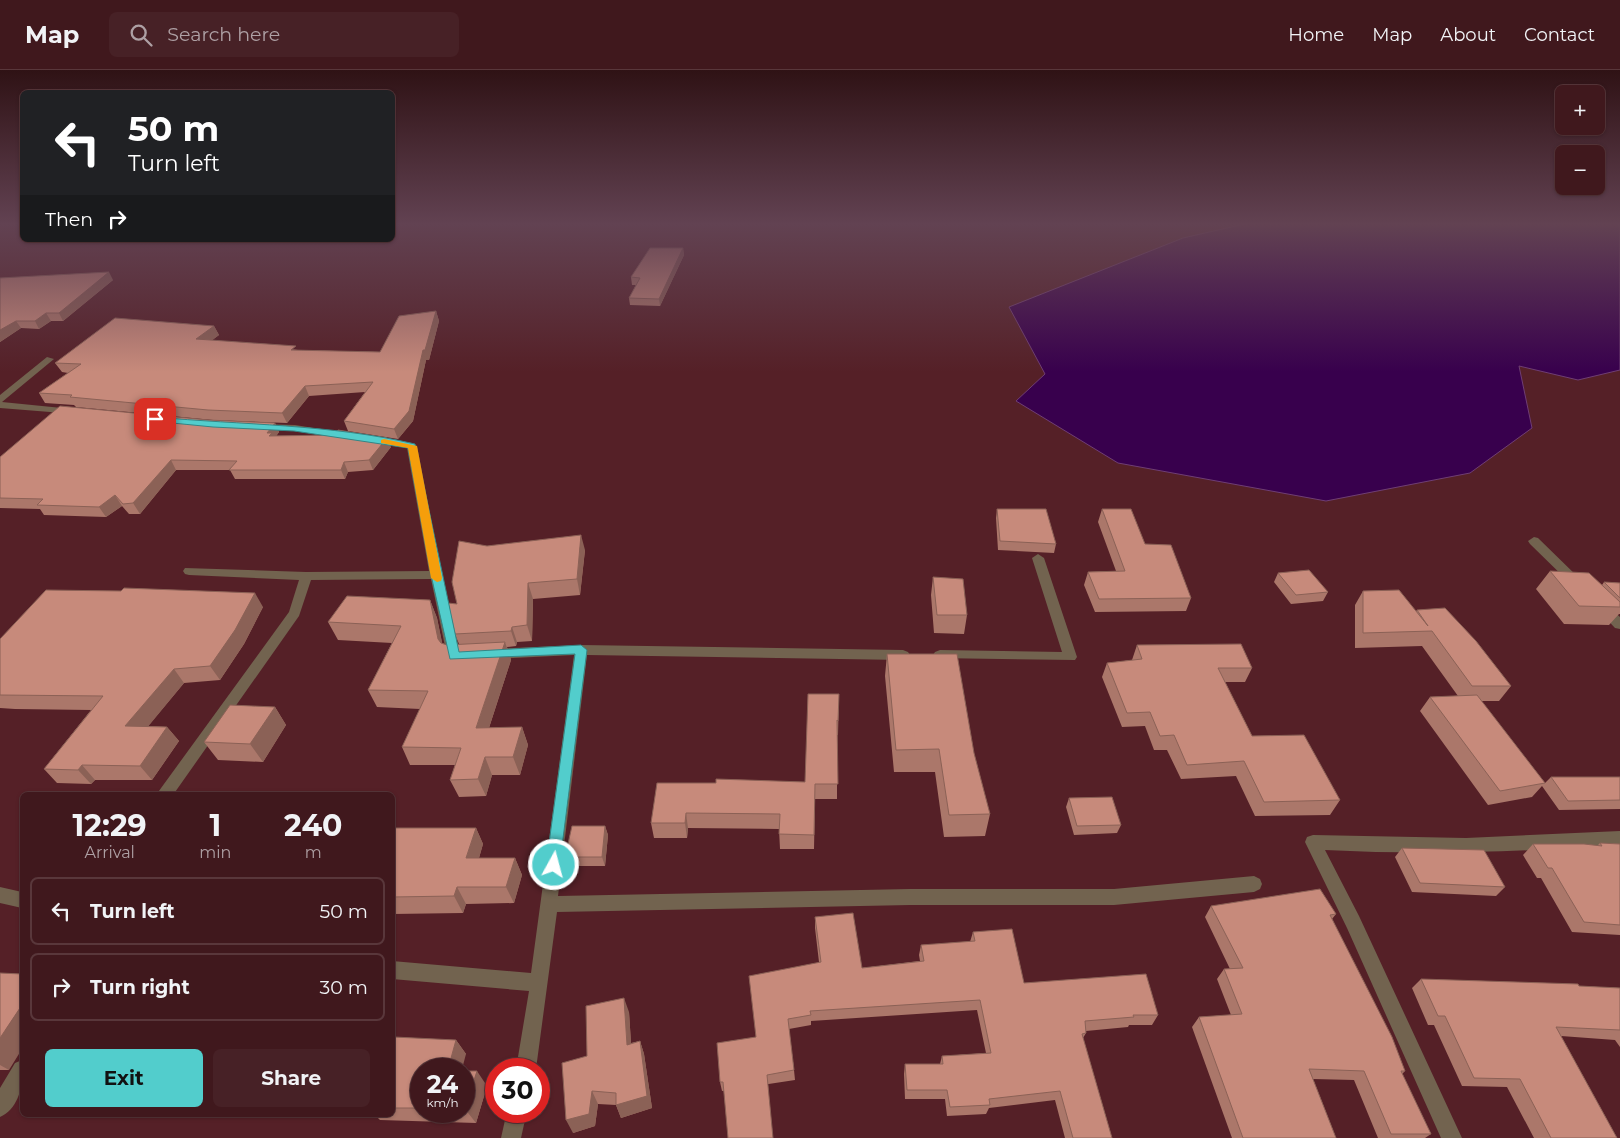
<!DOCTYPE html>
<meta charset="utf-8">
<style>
body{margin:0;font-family:Montserrat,sans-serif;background:#472126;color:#f1f3f6;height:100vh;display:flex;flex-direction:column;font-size:19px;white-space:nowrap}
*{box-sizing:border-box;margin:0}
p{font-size:16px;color:#aea0a4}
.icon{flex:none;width:28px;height:28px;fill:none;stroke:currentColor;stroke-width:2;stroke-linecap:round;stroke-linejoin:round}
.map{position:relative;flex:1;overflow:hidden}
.panel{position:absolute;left:20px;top:722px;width:375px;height:325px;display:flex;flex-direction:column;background:#40181d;border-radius:8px;box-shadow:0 1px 4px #0004,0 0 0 1px #59373b}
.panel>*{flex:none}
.guide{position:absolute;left:20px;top:20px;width:375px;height:152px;border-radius:8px;box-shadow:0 1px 4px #0004,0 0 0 1px #59373b;background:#202124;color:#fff;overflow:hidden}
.tools{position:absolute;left:1555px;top:15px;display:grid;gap:10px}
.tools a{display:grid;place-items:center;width:50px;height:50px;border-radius:8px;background:#40181d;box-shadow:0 1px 4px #0004,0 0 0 1px #59373b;font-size:25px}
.speed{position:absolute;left:410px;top:988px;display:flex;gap:10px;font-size:25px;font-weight:700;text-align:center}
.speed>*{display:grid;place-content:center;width:65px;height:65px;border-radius:50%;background:#40181d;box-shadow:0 1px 4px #0004,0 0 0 1px #59373b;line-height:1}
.speed small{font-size:12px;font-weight:400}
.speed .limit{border:8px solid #d22;background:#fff;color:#111}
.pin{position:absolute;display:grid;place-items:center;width:42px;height:42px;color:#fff;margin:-21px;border-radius:10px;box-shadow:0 2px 8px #0006}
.me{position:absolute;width:55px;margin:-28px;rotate:7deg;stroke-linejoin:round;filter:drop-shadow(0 0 4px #0008)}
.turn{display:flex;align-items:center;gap:18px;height:105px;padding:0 25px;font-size:22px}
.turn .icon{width:65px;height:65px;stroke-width:2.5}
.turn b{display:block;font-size:35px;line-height:42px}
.then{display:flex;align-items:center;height:48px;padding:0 25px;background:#0003;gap:10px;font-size:19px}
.eta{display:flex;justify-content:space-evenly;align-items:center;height:85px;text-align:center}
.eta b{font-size:30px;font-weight:700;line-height:35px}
.primary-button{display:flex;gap:10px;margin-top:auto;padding:10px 25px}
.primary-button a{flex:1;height:58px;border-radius:8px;background:#52cdcc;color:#111;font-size:20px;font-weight:700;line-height:58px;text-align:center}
.primary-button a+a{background:#472126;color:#f1f3f6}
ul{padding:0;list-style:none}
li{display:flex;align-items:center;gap:15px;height:68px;margin:0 10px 8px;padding:0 15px;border:2px solid #59373b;border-radius:8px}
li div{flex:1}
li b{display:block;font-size:19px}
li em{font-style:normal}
header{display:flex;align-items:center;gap:30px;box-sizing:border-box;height:70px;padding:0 25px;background:#40181d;border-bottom:1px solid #59373b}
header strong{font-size:24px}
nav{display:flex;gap:28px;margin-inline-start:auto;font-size:18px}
.search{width:350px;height:45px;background:#472126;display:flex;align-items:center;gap:12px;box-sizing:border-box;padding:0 18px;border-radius:8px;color:#aea0a4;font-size:19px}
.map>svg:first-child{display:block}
.water{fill:#38004d;stroke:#6f3e74}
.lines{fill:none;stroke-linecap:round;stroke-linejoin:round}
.minor{fill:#72634f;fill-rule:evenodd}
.wall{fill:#ab776a}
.shaded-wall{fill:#8b6156}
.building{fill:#c78a7b;stroke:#8b6156}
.route{fill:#52cdcc;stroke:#358585}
.slow{fill:#f59e0b}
</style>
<header>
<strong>Map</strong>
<div class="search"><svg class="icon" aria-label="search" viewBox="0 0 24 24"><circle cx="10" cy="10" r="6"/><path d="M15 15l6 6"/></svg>Search here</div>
<nav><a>Home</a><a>Map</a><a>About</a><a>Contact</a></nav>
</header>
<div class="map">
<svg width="1620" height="1068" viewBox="0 0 1620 1068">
<rect width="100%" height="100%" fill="#552027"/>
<!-- water -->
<path class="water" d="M 1249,153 L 1620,153 L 1620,300 L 1578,310 L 1519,296 L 1532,358 L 1470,403 L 1326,431 L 1118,393 L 1016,331 L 1045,304 L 1009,237 L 1183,168 Z"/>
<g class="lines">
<!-- minor -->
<path class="minor" d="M 47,287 L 54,289 L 2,332 L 72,339 L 77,342 L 75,344 L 0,338 L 0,325 Z
M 262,354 L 295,355 L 351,364 L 356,367 L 351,370 L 295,361 L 259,359 L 259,355 Z
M 373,367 L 412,373 L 417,376 L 442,505 L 460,582 L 465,586 L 463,589 L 449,589 L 447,586 L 431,509 L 311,510 L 299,546 L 173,725 L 156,725 L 289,542 L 299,510 L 189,505 L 185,504 L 183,501 L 185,498 L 306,502 L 429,501 L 407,378 L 369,372 L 369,368 Z
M 1534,467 L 1538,468 L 1581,510 L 1583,513 L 1581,516 L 1573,516 L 1530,474 L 1528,471 Z
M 1038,484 L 1044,488 L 1077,587 L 1075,590 L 935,588 L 933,585 L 935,582 L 940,580 L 1062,582 L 1032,488 Z
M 1602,533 L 1606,534 L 1620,547 L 1620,559 L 1615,558 L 1598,540 L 1596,537 L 1598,534 Z
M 581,575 L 903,580 L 908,582 L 910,585 L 908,588 L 903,590 L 587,585 L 558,826 L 910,819 L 1114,819 L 1254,806 L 1260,809 L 1262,814 L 1260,819 L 1254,822 L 1114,835 L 910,835 L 557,842 L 536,999 L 516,999 L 529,921 L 392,909 L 392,891 L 531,903 L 574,585 L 493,589 L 488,587 L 486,584 L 488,581 L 493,579 Z
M 1620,761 L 1620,775 C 1522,782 1424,785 1325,780 L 1359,846 L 1462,1068 L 1441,1068 L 1347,858 L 1305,772 L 1307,767 L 1313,765 L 1466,768 Z
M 0,817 L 22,822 L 22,838 L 0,833 Z
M 22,990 C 25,1009 20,1039 0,1047 L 0,1018 L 15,993 Z
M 507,1041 L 527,1041 L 521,1068 L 501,1068 Z"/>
</g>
<!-- wall -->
<path class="wall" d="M 683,178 L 684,185 L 660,236 L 630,235 L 629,228 L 636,215 L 632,215 L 631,207 Z
M 0,208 L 113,210 L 63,251 L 51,251 L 39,259 L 21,258 L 0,272 Z
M 436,241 L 439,251 L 429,290 L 426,290 L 413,351 L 398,369 L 348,361 L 344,351 L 365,322 L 309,326 L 287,353 L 213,350 L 76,337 L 74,335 L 45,333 L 39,323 L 68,303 L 62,302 L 55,293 L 214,256 L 219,265 L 212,270 L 298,280 L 380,282 Z
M 208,350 L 275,353 L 279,362 L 276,366 L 391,377 L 373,400 L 348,402 L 345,409 L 235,409 L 230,400 L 176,400 L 140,444 L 129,444 L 122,436 L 106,447 L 44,445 L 40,439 L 0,438 L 0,387 Z
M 997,439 L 1056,474 L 1054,483 L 998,480 L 996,448 Z
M 1102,439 L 1145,474 L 1191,528 L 1186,541 L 1095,542 L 1084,515 L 1088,502 L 1116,501 L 1098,452 Z
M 487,476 L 585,480 L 580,525 L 533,529 L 532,571 L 517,572 L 516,576 L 507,577 L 511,590 L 489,658 L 522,657 L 528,675 L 520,705 L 492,705 L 486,726 L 459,727 L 450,710 L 455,695 L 410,695 L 402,677 L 420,639 L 377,637 L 368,620 L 392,573 L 338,570 L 328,552 L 430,530 L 437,548 L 442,573 L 447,575 L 459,574 L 455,564 L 457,534 Z
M 1550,501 L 1602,515 L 1604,512 L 1620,513 L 1620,544 L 1619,544 L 1609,555 L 1564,554 L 1536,519 Z
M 1278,503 L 1328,522 L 1323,531 L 1291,534 L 1274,512 Z
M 933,507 L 967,545 L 964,564 L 934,563 L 931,525 Z
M 1363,521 L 1416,541 L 1417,540 L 1511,616 L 1499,631 L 1481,631 L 1545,713 L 1551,707 L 1620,707 L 1620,739 L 1559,740 L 1542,716 L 1532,727 L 1488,735 L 1420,641 L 1430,627 L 1458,626 L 1422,576 L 1355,578 L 1355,535 Z
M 263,537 L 244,574 L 220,610 L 184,613 L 148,656 L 167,657 L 179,671 L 152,710 L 95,710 L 91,714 L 57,713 L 44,699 L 91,640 L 15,639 L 0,638 L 0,569 Z
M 1137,575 L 1252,598 L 1245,612 L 1225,612 L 1252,666 L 1340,730 L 1330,745 L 1255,746 L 1236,706 L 1181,709 L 1167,680 L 1154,680 L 1145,656 L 1122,657 L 1102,607 L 1107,593 L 1132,590 Z
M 887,584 L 990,744 L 985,766 L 944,767 L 935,702 L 894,702 L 885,606 Z
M 839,624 L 838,665 L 837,665 L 837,729 L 815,729 L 814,779 L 780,779 L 779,759 L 688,758 L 687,768 L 654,768 L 651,753 L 716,713 L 805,712 Z
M 275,637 L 286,655 L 263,692 L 218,690 L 204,672 Z
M 1069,728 L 1121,755 L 1117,763 L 1074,765 L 1066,737 Z
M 605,756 L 608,765 L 605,796 L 568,796 L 565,787 Z
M 476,758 L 483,774 L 479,788 L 515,788 L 522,805 L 514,833 L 466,834 L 463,843 L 392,844 L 392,764 Z
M 1600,773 L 1620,774 L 1620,865 L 1572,862 L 1541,808 L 1537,808 L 1523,785 L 1533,774 L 1597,776 Z
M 1402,778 L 1505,817 L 1496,826 L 1412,822 L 1395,787 Z
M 1211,836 L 1336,844 L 1332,849 L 1405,1001 L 1402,1004 L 1431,1064 L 1425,1068 L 1378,1068 L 1354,1010 L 1313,1009 L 1336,1068 L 1232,1068 L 1192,957 L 1199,947 L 1231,945 L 1217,909 L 1224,899 L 1230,899 L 1205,847 Z
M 815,847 L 862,898 L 920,891 L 919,885 L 921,875 L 970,872 L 973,862 L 1024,913 L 1158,945 L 1152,955 L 1129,955 L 1128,957 L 1086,961 L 1086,963 L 1083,968 L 1112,1068 L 1065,1068 L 1055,1030 L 989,1038 L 986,1044 L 947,1046 L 945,1029 L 905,1029 L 904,1004 L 905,994 L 940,994 L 942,986 L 986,983 L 977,940 L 811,951 L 811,955 L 789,959 L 794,1000 L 795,1010 L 722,1021 L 720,1012 L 756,967 L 819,892 L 815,858 Z
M 0,903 L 9,1000 L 0,1000 Z
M 1421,909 L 1598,917 L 1620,918 L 1620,977 L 1615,970 L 1561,966 L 1617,1068 L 1534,1068 L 1507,1017 L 1462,1016 L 1434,955 L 1428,955 L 1412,918 Z
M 629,942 L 631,973 L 640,971 L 644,984 L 652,1038 L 621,1048 L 616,1035 L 598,1034 L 595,1056 L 573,1063 L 587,986 Z
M 392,970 L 456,970 L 466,984 L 421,999 L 421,1041 L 464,1041 L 464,1001 L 487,1016 L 476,1053 L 380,1050 L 377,1047 L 269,1048 L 265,1045 L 392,1045 Z"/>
<!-- shaded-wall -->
<path class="shaded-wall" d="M 683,178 L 684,185 L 660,236 L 659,229 Z
M 109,202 L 113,210 L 63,251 L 59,243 Z
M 436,241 L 439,251 L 429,290 L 426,290 L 413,351 L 398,369 L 394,359 Z
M 46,243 L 51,251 L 39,259 L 35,251 Z
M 16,251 L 21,258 L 0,272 L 0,260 Z
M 214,256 L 219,265 L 201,279 L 196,269 Z
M 305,316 L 309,326 L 287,353 L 282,343 Z
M 275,353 L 279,362 L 275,368 L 274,376 L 267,363 Z
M 387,368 L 391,377 L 373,400 L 369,390 Z
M 171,390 L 176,400 L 140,444 L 133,433 Z
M 344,392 L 348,402 L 345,409 L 341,400 Z
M 115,425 L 122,436 L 106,447 L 99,437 Z
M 581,465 L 585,480 L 580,525 L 577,509 Z
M 528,513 L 533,529 L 532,571 L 527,555 Z
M 255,523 L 263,537 L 244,574 L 220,610 L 210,596 Z
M 430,530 L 437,548 L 445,586 L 438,569 Z
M 512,557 L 517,572 L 516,576 L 511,561 Z
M 505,572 L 511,590 L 483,676 L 476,658 Z
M 174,599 L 184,613 L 137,670 L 125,656 Z
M 275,637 L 286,655 L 263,692 L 250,674 Z
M 167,657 L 179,671 L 152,710 L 140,696 Z
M 522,657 L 528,675 L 520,705 L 513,687 Z
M 485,687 L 492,705 L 486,726 L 478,709 Z
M 82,695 L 95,710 L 91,714 L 78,700 Z
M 686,743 L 688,758 L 687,768 L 685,753 Z
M 605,756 L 608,765 L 605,796 L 602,787 Z
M 476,758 L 483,774 L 474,805 L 466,788 Z
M 515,788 L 522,805 L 514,833 L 506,817 Z
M 457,817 L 466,834 L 463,843 L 454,826 Z
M 624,928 L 629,942 L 632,988 L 627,975 Z
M 22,935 L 22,979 L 9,1000 L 0,995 L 0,968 Z
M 456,970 L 466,984 L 462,999 L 448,999 Z
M 640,971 L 644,984 L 652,1038 L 621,1048 L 616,1035 Z
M 477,1001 L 487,1016 L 476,1053 L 465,1039 Z
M 592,1021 L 598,1034 L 595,1056 L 573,1063 L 566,1050 Z"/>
<!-- building -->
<path class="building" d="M 650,178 L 683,178 L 659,229 L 629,228 L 640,208 L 631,207 Z
M 109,202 L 59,243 L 46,243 L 35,251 L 16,251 L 0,260 L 0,208 Z
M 436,241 L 425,280 L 423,280 L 409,341 L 394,359 L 344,351 L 373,312 L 305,316 L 282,343 L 208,340 L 70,327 L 72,325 L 39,323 L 81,294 L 55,293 L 115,248 L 214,256 L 196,269 L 296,276 L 291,280 L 380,282 L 399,246 Z
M 60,336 L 208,350 L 275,353 L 267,363 L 272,363 L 269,366 L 335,365 L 338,360 L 387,368 L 369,390 L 344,392 L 341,400 L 229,400 L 237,391 L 171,390 L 133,433 L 123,434 L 115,425 L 99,437 L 37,435 L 43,429 L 0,428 L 0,387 Z
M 997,439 L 1046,439 L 1056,474 L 1000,471 Z
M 1102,439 L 1131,439 L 1145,474 L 1171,475 L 1191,528 L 1099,529 L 1088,502 L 1125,501 Z
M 581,465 L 577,509 L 528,513 L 527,555 L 512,557 L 511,561 L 455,564 L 448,533 L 457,534 L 452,512 L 459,471 L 487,476 Z
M 1309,500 L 1328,522 L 1296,525 L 1278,503 Z
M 1550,501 L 1589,503 L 1620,532 L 1620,537 L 1579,536 Z
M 933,507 L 963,509 L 967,545 L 937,545 Z
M 1604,512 L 1620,513 L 1620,528 Z
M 124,518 L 255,523 L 235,560 L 210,596 L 174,599 L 125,656 L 167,657 L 140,696 L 82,695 L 78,700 L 44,699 L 103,626 L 0,625 L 0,569 L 46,520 L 121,521 Z
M 1399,520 L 1428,556 L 1417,540 L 1445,538 L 1476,571 L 1511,616 L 1472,616 L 1432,561 L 1363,563 L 1363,521 Z
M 347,526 L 430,530 L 438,569 L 441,573 L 447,575 L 505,572 L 476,658 L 522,657 L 513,687 L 485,687 L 478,709 L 450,710 L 461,678 L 402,677 L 428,621 L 368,620 L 401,556 L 328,552 Z
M 1241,574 L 1252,598 L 1218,598 L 1252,666 L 1304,665 L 1340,730 L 1264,732 L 1244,691 L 1187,695 L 1174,665 L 1160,666 L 1150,642 L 1127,643 L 1107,593 L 1142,589 L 1137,575 Z
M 887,584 L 957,584 L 974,683 L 990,744 L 949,745 L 939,679 L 896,680 Z
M 808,624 L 839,624 L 838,651 L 837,650 L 838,714 L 815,714 L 814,765 L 779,764 L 780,744 L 686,743 L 685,753 L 651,753 L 657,713 L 716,713 L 716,709 L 805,712 Z
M 1477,625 L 1545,713 L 1500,721 L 1430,627 Z
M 230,635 L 275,637 L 250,674 L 204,672 Z
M 1551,707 L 1620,707 L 1620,730 L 1568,731 Z
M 1112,727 L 1121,755 L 1077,756 L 1069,728 Z
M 572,756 L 605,756 L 602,787 L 565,787 Z
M 395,758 L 476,758 L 466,788 L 515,788 L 506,817 L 457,817 L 454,826 L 392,827 L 392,764 Z
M 1600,773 L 1620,774 L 1620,855 L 1584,852 L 1552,798 L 1548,798 L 1533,774 L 1584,774 L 1602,776 Z
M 1402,778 L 1484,780 L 1505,817 L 1420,813 Z
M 1320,819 L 1336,844 L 1330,845 L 1392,967 L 1405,1001 L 1401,1001 L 1431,1064 L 1391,1064 L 1364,1001 L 1309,999 L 1336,1068 L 1243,1068 L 1199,947 L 1242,944 L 1224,899 L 1243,898 L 1211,836 Z
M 853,843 L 862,898 L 924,891 L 921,875 L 975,871 L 973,862 L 1012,859 L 1024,913 L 1146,904 L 1158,945 L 1133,945 L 1134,947 L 1085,951 L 1086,963 L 1082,964 L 1112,1068 L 1073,1068 L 1060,1021 L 989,1029 L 990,1035 L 950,1037 L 947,1020 L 907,1020 L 905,994 L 943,994 L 942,986 L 991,983 L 980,930 L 810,941 L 811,945 L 788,949 L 794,1000 L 767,1005 L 773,1068 L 728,1068 L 723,1012 L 720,1012 L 717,973 L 756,967 L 749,906 L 821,892 L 815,847 Z
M 0,903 L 22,904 L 22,935 L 0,968 Z
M 1421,909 L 1578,914 L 1579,916 L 1620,918 L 1620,960 L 1556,957 L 1617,1068 L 1551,1068 L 1520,1009 L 1474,1008 L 1445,946 L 1438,946 Z
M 624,928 L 627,975 L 640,971 L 647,1026 L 616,1035 L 616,1023 L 592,1021 L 589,1044 L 566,1050 L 562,993 L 587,986 L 586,936 Z
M 394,967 L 456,970 L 448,999 L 421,999 L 421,1038 L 392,1038 L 392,970 Z
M 464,1001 L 477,1001 L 465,1039 L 464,1039 Z"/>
<!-- sky -->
<linearGradient id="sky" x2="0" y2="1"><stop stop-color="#2f1215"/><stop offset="0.51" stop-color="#624252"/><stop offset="1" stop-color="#624252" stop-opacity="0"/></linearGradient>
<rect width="1620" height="302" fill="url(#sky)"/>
<!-- route -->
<path class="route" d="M 155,347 C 242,355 330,354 415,374 L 459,582 L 581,575 L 587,580 L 559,800 L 554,802 L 549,800 L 546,795 L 575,584 L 450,589 L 431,505 L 408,378 L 294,361 L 213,357 L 152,351 L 152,348 Z"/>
<!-- slow -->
<path class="slow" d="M 384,369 L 417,376 L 442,508 L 441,511 L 437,512 L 431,508 L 408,378 L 381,373 L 381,370 Z"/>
</svg>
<div class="tools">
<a>+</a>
<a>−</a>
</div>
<div class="speed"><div>24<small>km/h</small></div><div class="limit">30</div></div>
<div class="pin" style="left:155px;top:349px;background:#d93025"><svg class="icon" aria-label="arrive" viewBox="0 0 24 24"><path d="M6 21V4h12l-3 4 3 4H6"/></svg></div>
<svg class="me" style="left:554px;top:795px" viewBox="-20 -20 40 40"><circle r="17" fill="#52cdcc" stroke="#fff" stroke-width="3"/><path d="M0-11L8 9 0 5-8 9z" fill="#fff"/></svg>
<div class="guide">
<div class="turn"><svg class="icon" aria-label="left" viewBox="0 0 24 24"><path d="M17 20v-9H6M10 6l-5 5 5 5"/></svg><div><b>50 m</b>Turn left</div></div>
<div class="then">Then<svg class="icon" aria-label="right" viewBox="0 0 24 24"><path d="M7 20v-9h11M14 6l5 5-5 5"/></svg></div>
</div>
<section class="panel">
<div class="eta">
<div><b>12:29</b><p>Arrival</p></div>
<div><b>1</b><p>min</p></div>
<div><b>240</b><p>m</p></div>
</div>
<ul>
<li><svg class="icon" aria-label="left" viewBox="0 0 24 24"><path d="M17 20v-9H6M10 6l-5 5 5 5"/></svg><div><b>Turn left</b></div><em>50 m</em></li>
<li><svg class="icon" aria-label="right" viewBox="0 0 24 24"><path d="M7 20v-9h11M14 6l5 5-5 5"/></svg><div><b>Turn right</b></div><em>30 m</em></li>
</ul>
<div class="primary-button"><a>Exit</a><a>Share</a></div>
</section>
</div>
